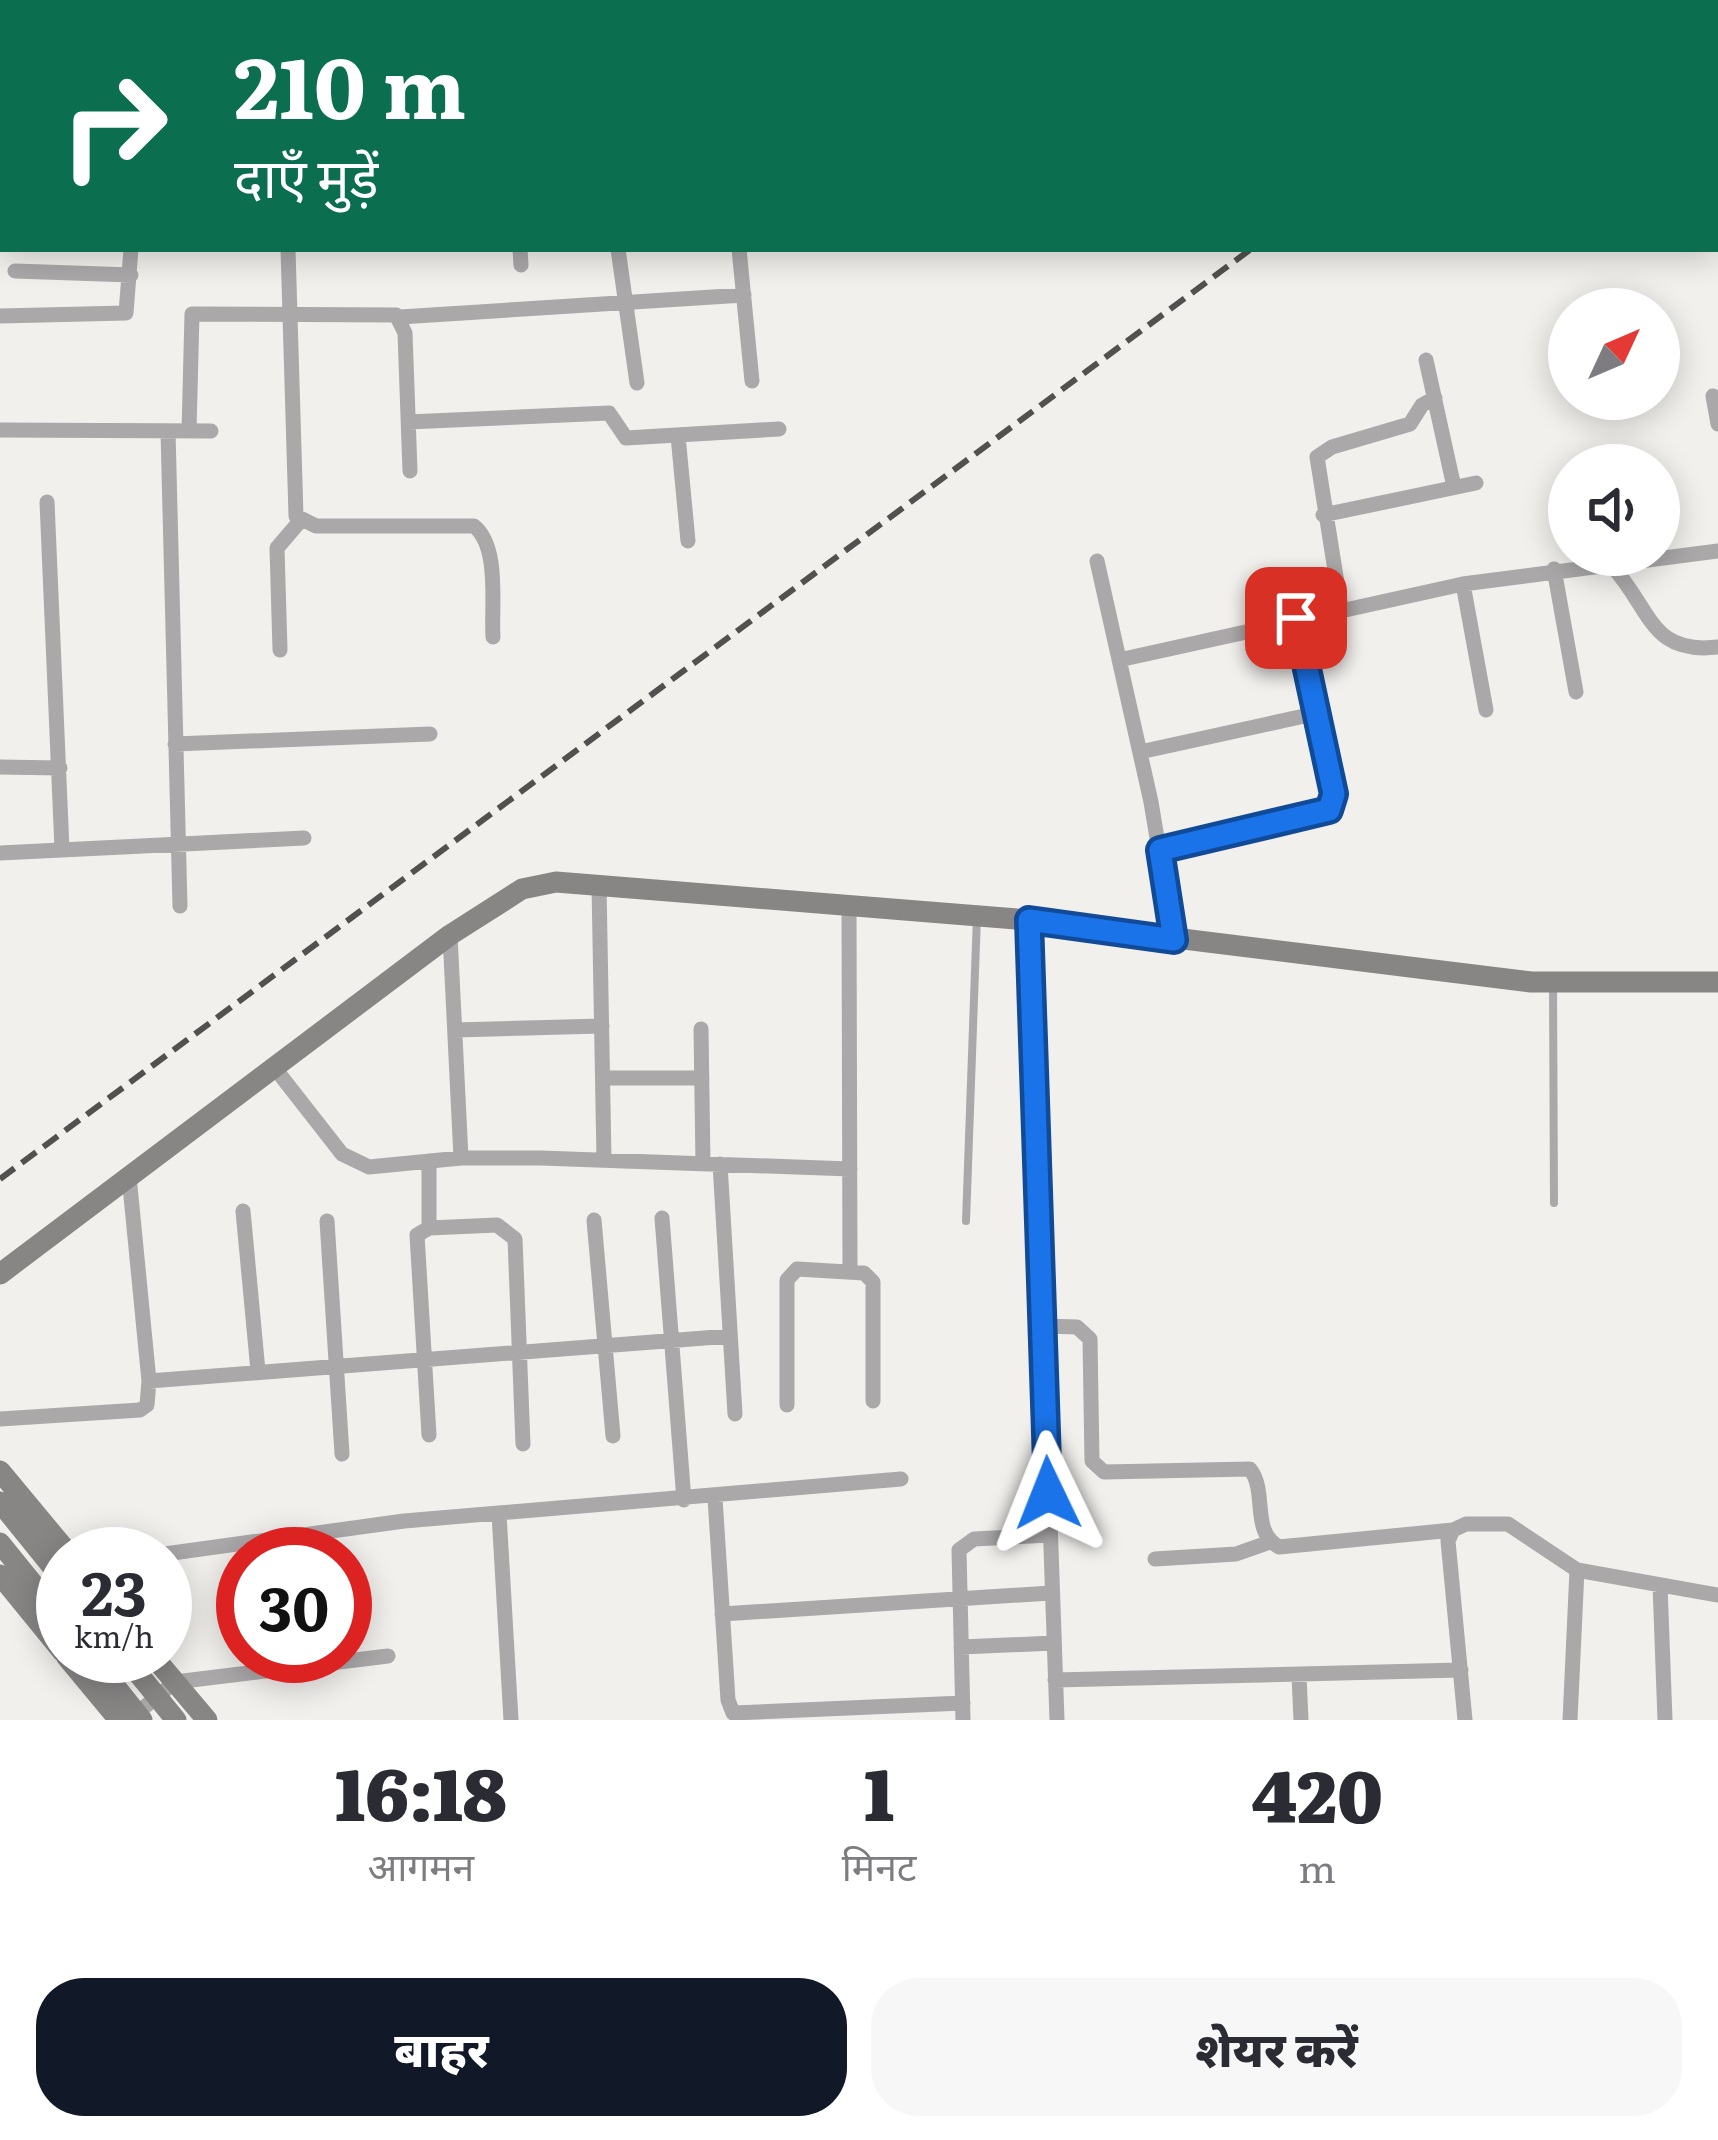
<!DOCTYPE html>
<html lang="hi">
<meta charset="utf-8">
<style>
body{margin:0;font-family:Literata,"Noto Sans Devanagari",serif;background:#f7f7f7;color:#2b2b33;height:100vh;display:flex;flex-direction:column;font-size:45px;white-space:nowrap}
*{box-sizing:border-box;margin:0}
p{font-size:39px;color:#7c7c81}
.icon{flex:none;width:66px;height:66px;fill:none;stroke:currentColor;stroke-width:2;stroke-linecap:round;stroke-linejoin:round}
.map{position:relative;height:1720px;overflow:hidden}
.panel{display:flex;flex-direction:column;background:#fff;flex:1}
.panel>*{flex:none}
.guide{position:absolute;left:0px;top:0px;width:1719px;height:252px;box-shadow:0 6px 30px #0003;background:#0b6e4f;color:#fff;overflow:hidden}
.needle{width:78px;rotate:46deg}
.fabs{position:absolute;left:1548px;top:288px;display:grid;gap:24px}
.fabs a{display:grid;place-items:center;width:132px;height:132px;border-radius:50%;background:#fff;box-shadow:0 6px 30px #0003;font-size:60px}
.speed{position:absolute;left:36px;top:1527px;display:flex;gap:24px;font-size:60px;font-weight:700;text-align:center}
.speed>*{display:grid;place-content:center;width:156px;height:156px;border-radius:50%;background:#fff;box-shadow:0 6px 30px #0003;line-height:1}
.speed small{font-size:30px;font-weight:400}
.speed .limit{border:18px solid #d22;background:#fff;color:#111}
.pin{position:absolute;display:grid;place-items:center;width:102px;height:102px;color:#fff;margin:-51px;border-radius:24px;box-shadow:0 6px 18px #0006}
.me{position:absolute;width:132px;margin:-66px;rotate:358deg;stroke-linejoin:round;filter:drop-shadow(0 0 9px #0008)}
.turn{display:flex;align-items:center;gap:42px;height:252px;padding:0 36px;font-size:54px}
.turn .icon{width:156px;height:156px;stroke-width:2.5}
.turn b{display:block;font-size:84px;line-height:102px}
.eta{display:flex;justify-content:space-evenly;align-items:center;height:204px;text-align:center}
.eta b{font-size:72px;font-weight:800;line-height:84px}
.primary-button{display:flex;gap:24px;margin-top:auto;padding:24px 36px}
.primary-button a{flex:1;height:138px;border-radius:48px;background:#111827;color:#fff;font-size:48px;font-weight:800;line-height:138px;text-align:center}
.primary-button a+a{background:#f7f7f7;color:#2b2b33}
.map>svg:first-child{display:block}
.lines{fill:none;stroke-linecap:round;stroke-linejoin:round}
.lane{stroke:#aaa8a8;stroke-width:8}
.street{stroke:#aaa8a8;stroke-width:15}
.secondary{stroke:#888585;stroke-width:21}
.rail{stroke:#525150;stroke-width:6;stroke-dasharray:18 9;stroke-linecap:butt}
.route-casing{stroke:#114b97;stroke-width:30}
.route{stroke:#1a73e8;stroke-width:21}
</style>
<div class="map">
<svg width="1718" height="1720" viewBox="0 0 1718 1720">
<rect width="100%" height="100%" fill="#f1f0ed"/>
<g class="lines">
<!-- lane -->
<path class="lane" d="M 1553,984 L 1554,1203
M 966,1221 L 977,916"/>
<!-- street -->
<path class="street" d="M 19,0 L 19,3
M 237,0 L 237,3
M 500,0 L 500,3
M 616,0 L 616,3
M 820,0 L 821,3
M 319,3 L 451,0
M 1012,3 L 1012,0
M 1344,3 L 1355,0
M 0,77 L 3,77
M 0,125 L 3,125
M 0,225 L 3,225
M 288,249 L 296,516 L 316,526 L 474,526 C 500,547 491,605 493,637
M 520,249 L 521,265
M 618,249 L 637,383
M 739,249 L 752,381
M 15,271 L 131,275
M 0,316 L 126,313 L 131,249
M 400,317 L 744,295
M 1426,360 L 1454,487
M 1713,396 L 1718,424
M 408,422 L 609,413 L 626,438 L 779,429
M 0,430 L 211,431
M 168,431 L 180,906
M 189,431 L 192,314 L 396,315 L 405,333 L 410,471
M 678,436 L 688,541
M 47,502 L 62,849
M 1323,515 L 1476,483
M 1097,561 L 1151,802 L 1174,940
M 1612,566 C 1652,610 1650,655 1718,647
M 1554,569 L 1576,692
M 1463,584 L 1486,710
M 1341,608 L 1317,457 L 1332,447 L 1410,424 L 1422,405 L 1435,398
M 280,650 L 277,548 L 301,520
M 1119,660 L 1463,584 L 1718,551
M 175,744 L 430,734
M 1140,752 L 1318,713
M 0,767 L 60,768
M 1160,851 L 1322,813 L 1335,802 L 1296,618
M 0,853 L 304,838
M 599,885 L 604,1159
M 849,907 L 850,1272
M 1029,920 L 1057,1720
M 450,935 L 461,1158
M 701,1029 L 703,1164
M 455,1030 L 602,1026
M 274,1067 L 342,1154 L 369,1167 L 461,1158 L 541,1158 L 850,1169
M 603,1078 L 702,1078
M 429,1161 L 429,1228 L 497,1225 L 515,1239 L 523,1444
M 720,1164 L 735,1414
M 243,1211 L 258,1371
M 662,1218 L 684,1500
M 594,1220 L 613,1436
M 327,1221 L 342,1454
M 1043,1326 L 1077,1327 L 1090,1339 L 1092,1461 L 1104,1472 L 1250,1469 C 1268,1492 1250,1531 1279,1547 L 1453,1530
M 149,1381 L 730,1336
M 787,1405 L 787,1280 L 797,1269 L 864,1273 L 873,1282 L 873,1401
M 0,1419 L 140,1410 L 147,1405 L 149,1381 L 129,1176
M 429,1435 L 417,1235 L 429,1228
M 715,1498 L 728,1700 L 733,1713 L 963,1703
M 499,1514 L 511,1720
M 165,1554 L 404,1521 L 901,1479
M 1155,1559 L 1236,1554 L 1270,1542
M 1660,1585 L 1665,1720
M 722,1614 L 1051,1593
M 961,1647 L 1054,1643
M 1299,1676 L 1301,1720
M 1055,1680 L 1461,1670
M 131,1718 L 175,1682 L 388,1656
M 963,1720 L 959,1550 L 974,1539 L 1050,1535
M 1465,1720 L 1448,1541 L 1453,1530 L 1466,1524 L 1508,1524 L 1577,1570 L 1718,1595
M 1570,1720 L 1577,1570"/>
<!-- secondary -->
<path class="secondary" d="M 0,1274 L 450,935 L 522,889 L 556,882 L 1029,920 L 1531,982 L 1718,982
M 0,1471 L 69,1554
M 0,1502 L 63,1580
M 0,1543 L 63,1621
M 0,1575 L 63,1652
M 66,1656 L 119,1720
M 91,1656 L 142,1720
M 124,1656 L 176,1720
M 153,1656 L 207,1720"/>
<!-- rail -->
<path class="rail" d="M 1542,3 L 1545,0
M 0,1179 L 1251,249"/>
</g>
<g class="lines">
<defs>
<path id="route" d="M 1048,1493 L 1029,920 L 1174,940 L 1160,850 L 1329,810 L 1334,794 L 1296,618"/>
</defs>
<!-- route casing -->
<use href="#route" class="route-casing"/>
<!-- route -->
<use href="#route" class="route"/>
</g>
</svg>
<div class="fabs">
<a><svg class="needle" viewBox="-14 -14 28 28"><path d="M0-13l5 13h-10z" fill="#e53935"/><path d="M0 13l5-13h-10z" fill="#7c7c81"/></svg></a>
<a><svg class="icon" aria-label="sound" viewBox="0 0 24 24"><path d="M4 9h4l5-4v14l-5-4H4zM17 9q2 3 0 6"/></svg></a>
</div>
<div class="speed"><div>23<small>km/h</small></div><div class="limit">30</div></div>
<div class="pin" style="left:1296px;top:618px;background:#d93025"><svg class="icon" aria-label="arrive" viewBox="0 0 24 24"><path d="M6 21V4h12l-3 4 3 4H6"/></svg></div>
<svg class="me" style="left:1048px;top:1493px" viewBox="-20 -20 40 40"><path d="M0-17L14 15 0 8-14 15z" fill="#1a73e8" stroke="#fff" stroke-width="4"/></svg>
<div class="guide">
<div class="turn"><svg class="icon" aria-label="right" viewBox="0 0 24 24"><path d="M7 20v-9h11M14 6l5 5-5 5"/></svg><div><b>210 m</b>दाएँ मुड़ें</div></div>
</div>
</div>
<section class="panel">
<div class="eta">
<div><b>16:18</b><p>आगमन</p></div>
<div><b>1</b><p>मिनट</p></div>
<div><b>420</b><p>m</p></div>
</div>
<div class="primary-button"><a>बाहर</a><a>शेयर करें</a></div>
</section>
